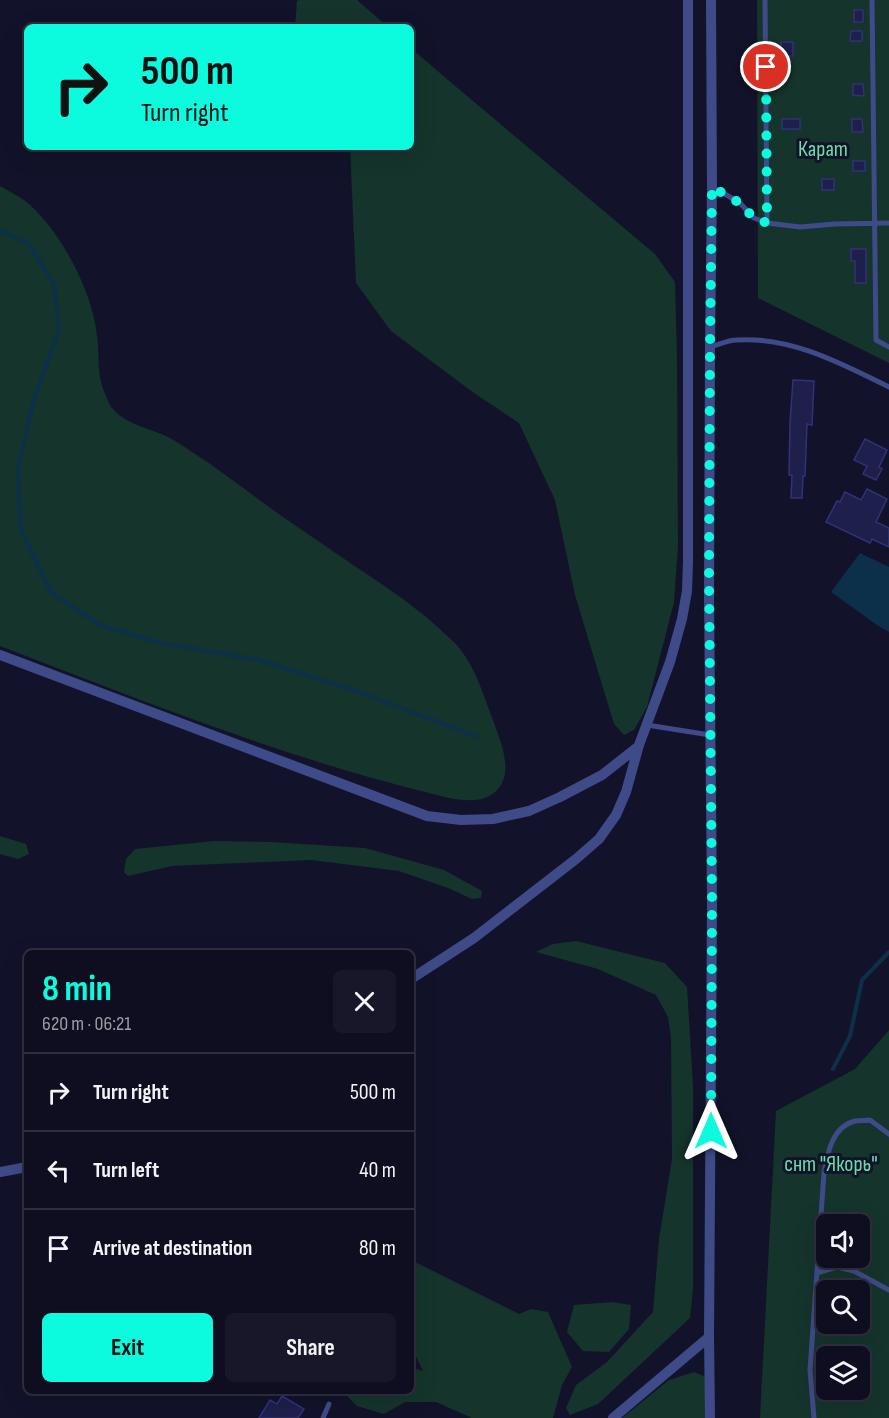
<!DOCTYPE html>
<meta charset="utf-8">
<style>
body{margin:0;font-family:"Sofia Sans Condensed",sans-serif;background:#171729;color:#f1f3f6;height:100vh;display:flex;flex-direction:column;font-size:22px;white-space:nowrap}
*{box-sizing:border-box;margin:0}
p{font-size:20px;color:#9b9ca5}
.icon{flex:none;width:33px;height:33px;fill:none;stroke:currentColor;stroke-width:2;stroke-linecap:round;stroke-linejoin:round}
.map{position:relative;flex:1;overflow:hidden}
.side{position:absolute;left:24px;top:950px;width:390px;height:444px;display:flex;flex-direction:column;background:#0e0e20;border-radius:9px;box-shadow:0 6px 24px #0002,0 0 0 2px #2e2e3e}
.side>*{flex:none}
.banner{position:absolute;left:24px;top:24px;width:390px;height:126px;border-radius:9px;box-shadow:0 6px 24px #0002,0 0 0 2px #2e2e3e;background:#0cfadd;color:#111;overflow:hidden}
.tools{position:absolute;left:816px;top:1214px;display:grid;gap:12px}
.tools a{display:grid;place-items:center;width:54px;height:54px;border-radius:9px;background:#0e0e20;box-shadow:0 6px 24px #0002,0 0 0 2px #2e2e3e;font-size:30px}
.pin{position:absolute;display:grid;place-items:center;width:51px;height:51px;color:#fff;margin:-26px;border:3px solid #fff;border-radius:50%;box-shadow:0 2px 6px #0007}
.me{position:absolute;width:66px;margin:-33px;rotate:0deg;stroke-linejoin:round;filter:drop-shadow(0 0 4px #0008)}
.turn{display:flex;align-items:center;gap:21px;height:126px;padding:0 18px;font-size:27px}
.turn .icon{width:78px;height:78px;stroke-width:2.5}
.turn b{display:block;font-size:42px;line-height:51px}
.round{display:grid;place-items:center;flex:none;width:63px;height:63px;border-radius:9px;background:#171729}
.summary{display:flex;align-items:center;justify-content:space-between;height:102px;padding:0 18px}
h1{font-size:36px;font-weight:700;line-height:45px;color:#0cfadd}
.button{display:flex;gap:12px;margin-top:auto;padding:12px 18px}
.button a{flex:1;height:69px;border-radius:9px;background:#0cfadd;color:#111;font-size:24px;font-weight:700;line-height:69px;text-align:center}
.button a+a{background:#171729;color:#f1f3f6}
ul{padding:0;list-style:none}
li{display:flex;align-items:center;gap:18px;height:78px;padding:0 18px;border-top:2px solid #2e2e3e}
li div{flex:1}
li b{display:block;font-size:22px}
li em{font-style:normal}
.map>svg:first-child{display:block}
.green{fill:#15342c;fill-rule:evenodd}
.water{fill:#0c3049}
.lines{fill:none;stroke-linecap:round;stroke-linejoin:round}
.stream{stroke:#0c3049;stroke-width:4}
.building{fill:#1e1f4b;stroke:#313276;stroke-width:1.5}
.service{stroke:#3e4b88;stroke-width:5}
.minor{stroke:#3e4b88;stroke-width:10}
.route{stroke:#0cfadd;stroke-width:10;stroke-dasharray:0 18}
.labels{text-anchor:middle;dominant-baseline:central;stroke-width:6;stroke-linejoin:round;paint-order:stroke}
.park-label{font-size:22px;fill:#68dea7;stroke:#12132a}
</style>
<div class="map">
<svg width="889" height="1418" viewBox="0 0 889 1418">
<rect width="100%" height="100%" fill="#12132a"/>
<!-- green -->
<path class="green" d="M 299,0 L 357,0 L 388,27 L 295,27 L 297,1 Z
M 757,0 L 889,0 L 889,363 L 758,298 Z
M 411,48 L 448,80 L 655,254 L 675,282 L 677,359 L 678,546 L 674,602 L 647,707 L 634,730 L 624,735 L 614,724 L 575,595 L 555,500 L 519,423 L 474,393 L 391,331 L 356,283 L 350,147 L 411,147 Z
M 0,186 C 8,191 17,195 24,200 C 59,227 93,292 97,336 C 100,358 96,374 106,396 C 107,399 110,406 112,408 C 125,424 148,428 166,436 C 176,441 186,448 195,454 C 213,465 229,478 246,490 C 271,509 297,527 324,545 C 365,574 409,599 445,634 C 450,639 456,643 460,649 C 477,670 484,698 494,723 C 500,740 511,765 502,783 C 487,812 445,797 421,791 C 277,755 138,699 0,646 Z
M 0,836 L 26,844 L 29,854 L 18,859 L 0,854 Z
M 215,841 L 271,842 L 365,848 L 444,870 L 482,891 L 481,898 L 472,899 L 448,888 L 399,871 L 311,860 L 172,866 L 128,876 L 124,872 L 126,859 L 135,849 Z
M 576,941 L 665,963 L 687,987 L 693,1086 L 693,1288 L 690,1318 L 598,1404 L 570,1415 L 566,1408 L 576,1385 L 607,1362 L 653,1312 L 659,1239 L 672,1159 L 671,1038 L 668,1017 L 656,995 L 598,969 L 536,952 L 553,944 Z
M 889,1030 L 889,1418 L 760,1418 L 776,1111 L 855,1069 ZM 826,1224 L 860,1224 L 860,1257 L 826,1257 ZM 826,1290 L 860,1290 L 860,1323 L 826,1323 ZM 826,1356 L 860,1356 L 860,1389 L 826,1389 Z
M 411,1260 L 519,1314 L 531,1309 L 548,1312 L 572,1367 L 562,1385 L 553,1418 L 472,1418 L 436,1402 L 405,1402 L 384,1414 L 357,1406 L 342,1391 L 411,1390 L 411,1367 L 423,1371 L 411,1346 Z
M 612,1302 L 631,1305 L 629,1329 L 609,1352 L 583,1351 L 567,1332 L 574,1305 Z
M 694,1372 L 706,1377 L 706,1418 L 622,1418 L 669,1380 Z"/>
<!-- water -->
<path class="water" d="M 860,553 L 889,567 L 889,632 L 877,625 L 831,592 Z"/>
<g class="lines">
<!-- stream -->
<path class="stream" d="M 0,230 L 29,244 L 54,284 L 59,330 L 35,396 L 18,468 L 20,528 L 51,592 L 100,625 L 160,643 L 259,660 L 357,691 L 477,737
M 833,1069 L 850,1036 L 862,980 L 889,952"/>
</g>
<!-- building -->
<path class="building" d="M 854,10 L 863,10 L 863,22 L 854,22 Z
M 851,31 L 862,31 L 862,41 L 850,41 Z
M 781,42 L 793,42 L 793,56 L 781,56 Z
M 853,84 L 863,84 L 864,96 L 853,95 Z
M 782,119 L 800,119 L 800,129 L 782,129 Z
M 852,119 L 862,119 L 863,132 L 852,132 Z
M 853,161 L 865,161 L 865,171 L 853,171 Z
M 822,179 L 834,179 L 834,190 L 822,190 Z
M 851,249 L 866,249 L 866,283 L 855,283 L 855,261 L 851,261 Z
M 793,380 L 814,381 L 812,425 L 807,424 L 805,476 L 803,476 L 802,498 L 791,498 L 792,475 L 789,475 L 790,423 Z
M 865,439 L 887,450 L 879,467 L 882,469 L 876,480 L 863,474 L 867,466 L 854,460 Z
M 867,489 L 887,499 L 876,522 L 889,528 L 889,547 L 872,539 L 870,543 L 826,522 L 837,501 L 840,502 L 845,492 L 861,500 Z
M 282,1396 L 304,1409 L 298,1418 L 259,1418 L 270,1400 L 277,1404 Z"/>
<g class="lines">
<!-- service -->
<path class="service" d="M 765,0 L 767,223
M 872,0 L 876,340 L 889,347
M 712,187 L 739,202 L 754,218 L 767,223 L 800,227 L 835,224 L 889,223
M 710,347 C 718,345 728,340 736,340 C 791,336 842,364 889,387
M 647,725 L 710,735
M 817,1273 L 837,1267 L 854,1271 L 889,1290
M 323,1418 L 329,1404
M 814,1418 L 810,1370 L 824,1173 C 828,1152 832,1127 855,1121 C 860,1120 865,1121 870,1120 L 889,1134"/>
<!-- minor -->
<path class="minor" d="M 0,655 L 427,816 L 461,820 L 493,819 L 529,811 L 560,797 L 602,775 L 639,746
M 411,979 L 474,938 L 576,859 L 599,839 L 616,815 L 626,792 L 639,745 L 670,662 L 682,619 L 687,591 L 688,562 L 688,0
M 0,1172 L 27,1167
M 613,1418 L 709,1337
M 710,1418 L 709,1337 L 712,902 L 709,597 L 710,347 L 712,187 L 711,0"/>
</g>
<g class="lines">
<!-- route -->
<path class="route" d="M 711,1131 L 712,902 L 709,576 L 710,347 L 712,187 L 738,202 L 754,218 L 767,223 L 766,67"/>
</g>
<g class="labels">
<!-- park labels -->
<g class="park-label">
<text x="823" y="149">Карат</text>
<text x="831" y="1164">снт "Якорь"</text>
</g>
</g>
</svg>
<div class="tools">
<a><svg class="icon" aria-label="sound" viewBox="0 0 24 24"><path d="M4 9h4l5-4v14l-5-4H4zM17 9q2 3 0 6"/></svg></a>
<a><svg class="icon" aria-label="search" viewBox="0 0 24 24"><circle cx="10" cy="10" r="6"/><path d="M15 15l6 6"/></svg></a>
<a><svg class="icon" aria-label="layers" viewBox="0 0 24 24"><path d="M12 4l9 5-9 5-9-5zM3 14l9 5 9-5"/></svg></a>
</div>
<div class="pin" style="left:766px;top:67px;background:#d93025"><svg class="icon" aria-label="arrive" viewBox="0 0 24 24"><path d="M6 21V4h12l-3 4 3 4H6"/></svg></div>
<svg class="me" style="left:711px;top:1131px" viewBox="-20 -20 40 40"><path d="M0-17L14 15 0 8-14 15z" fill="#0cfadd" stroke="#fff" stroke-width="4"/></svg>
<div class="banner">
<div class="turn"><svg class="icon" aria-label="right" viewBox="0 0 24 24"><path d="M7 20v-9h11M14 6l5 5-5 5"/></svg><div><b>500 m</b>Turn right</div></div>
</div>
<section class="side">
<div class="summary"><div><h1>8 min</h1><p>620 m · 06:21</p></div><a class="round"><svg class="icon" aria-label="close" viewBox="0 0 24 24"><path d="M6 6l12 12M18 6L6 18"/></svg></a></div>
<ul>
<li><svg class="icon" aria-label="right" viewBox="0 0 24 24"><path d="M7 20v-9h11M14 6l5 5-5 5"/></svg><div><b>Turn right</b></div><em>500 m</em></li>
<li><svg class="icon" aria-label="left" viewBox="0 0 24 24"><path d="M17 20v-9H6M10 6l-5 5 5 5"/></svg><div><b>Turn left</b></div><em>40 m</em></li>
<li><svg class="icon" aria-label="arrive" viewBox="0 0 24 24"><path d="M6 21V4h12l-3 4 3 4H6"/></svg><div><b>Arrive at destination</b></div><em>80 m</em></li>
</ul>
<div class="button"><a>Exit</a><a>Share</a></div>
</section>
</div>
